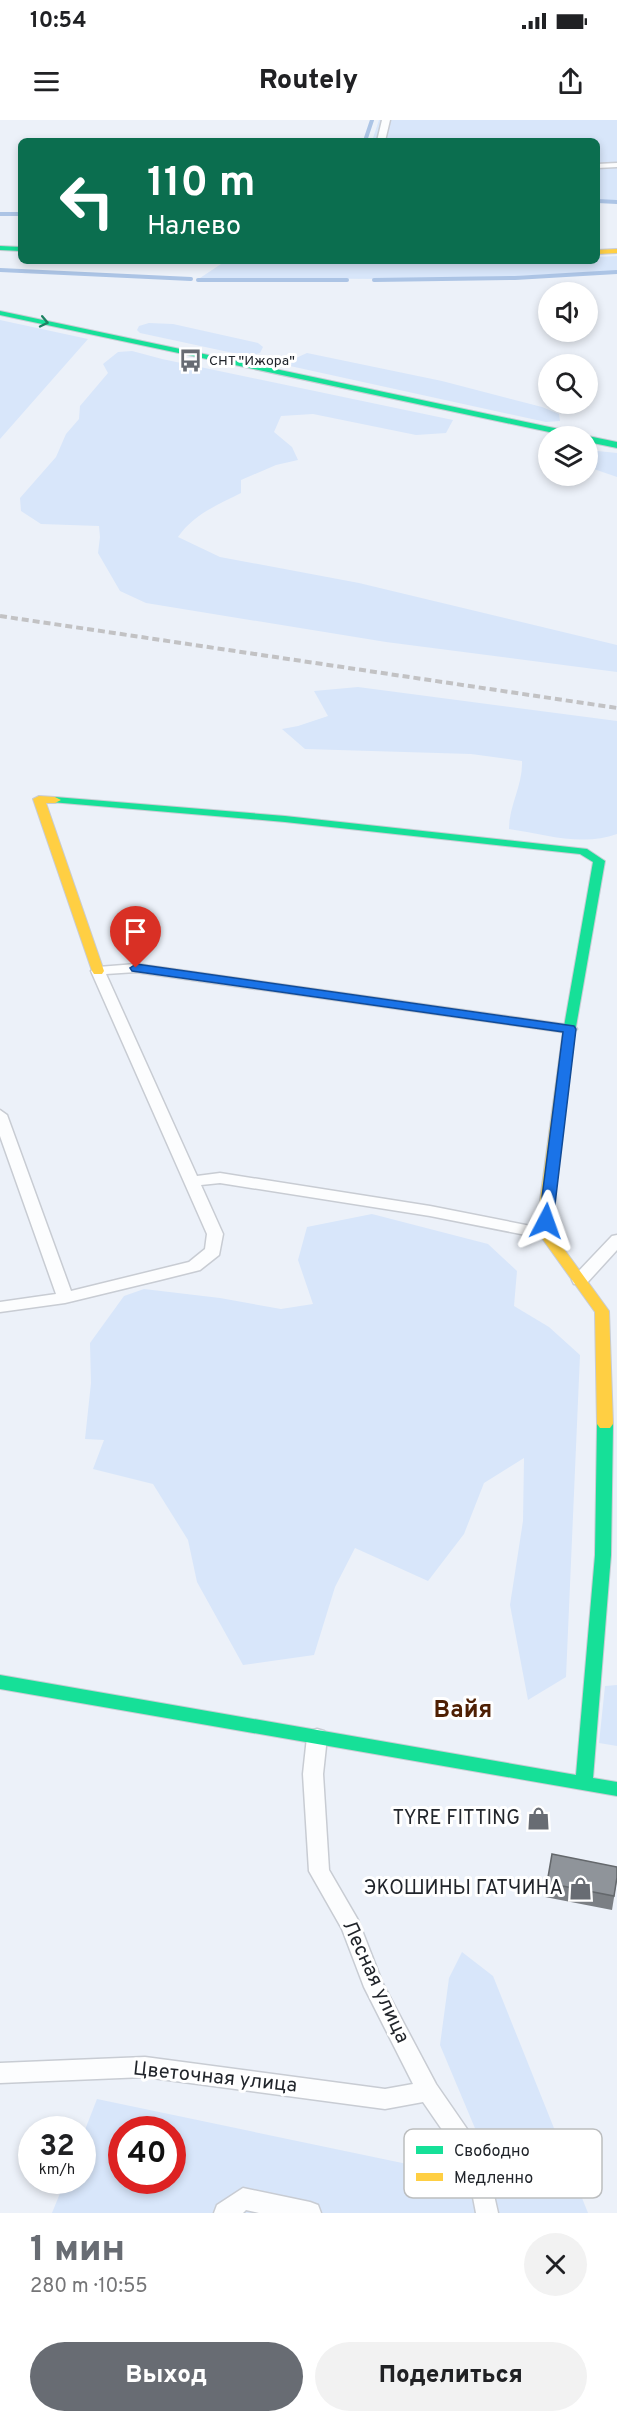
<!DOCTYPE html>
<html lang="ru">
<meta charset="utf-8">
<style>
body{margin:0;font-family:Overpass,sans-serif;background:#f2f2f2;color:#202124;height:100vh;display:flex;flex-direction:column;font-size:22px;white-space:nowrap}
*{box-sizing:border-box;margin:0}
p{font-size:20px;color:#757577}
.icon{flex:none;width:33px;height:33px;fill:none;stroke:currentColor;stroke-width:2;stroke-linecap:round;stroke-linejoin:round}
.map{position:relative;height:2093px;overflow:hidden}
.sheet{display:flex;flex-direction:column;background:#fff;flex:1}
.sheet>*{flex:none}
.hud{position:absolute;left:18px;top:18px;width:582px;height:126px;border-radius:9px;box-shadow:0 3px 9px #0003;background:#0b6e4f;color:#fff;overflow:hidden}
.controls{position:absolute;left:538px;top:162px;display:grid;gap:12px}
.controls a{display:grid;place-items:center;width:60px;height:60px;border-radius:50%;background:#fff;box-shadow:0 3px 9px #0003;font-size:30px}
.speed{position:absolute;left:18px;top:1996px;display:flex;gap:12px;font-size:30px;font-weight:700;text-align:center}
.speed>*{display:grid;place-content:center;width:78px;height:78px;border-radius:50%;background:#fff;box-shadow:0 3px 9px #0003;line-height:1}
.speed small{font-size:15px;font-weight:400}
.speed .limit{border:9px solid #d22;background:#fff;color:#111}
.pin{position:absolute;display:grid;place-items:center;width:51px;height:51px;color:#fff;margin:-62px -26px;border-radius:50% 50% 50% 0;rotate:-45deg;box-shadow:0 0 6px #0007}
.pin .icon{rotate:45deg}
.me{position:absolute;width:66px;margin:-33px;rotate:4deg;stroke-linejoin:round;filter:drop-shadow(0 0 4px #0008)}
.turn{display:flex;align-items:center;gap:21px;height:126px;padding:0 30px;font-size:27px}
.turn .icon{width:78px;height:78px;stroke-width:2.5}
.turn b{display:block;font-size:42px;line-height:51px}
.round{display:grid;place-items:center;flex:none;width:63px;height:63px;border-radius:32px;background:#f2f2f2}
.head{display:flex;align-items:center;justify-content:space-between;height:102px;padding:0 30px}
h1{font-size:36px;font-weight:800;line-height:45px;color:#686c73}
.primary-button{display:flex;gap:12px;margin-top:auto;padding:12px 30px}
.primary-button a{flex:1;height:69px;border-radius:36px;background:#686c73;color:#fff;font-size:24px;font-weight:800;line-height:69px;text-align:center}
.primary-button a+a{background:#f2f2f2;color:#202124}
.status{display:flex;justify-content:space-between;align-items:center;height:42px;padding:0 30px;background:#fff;direction:ltr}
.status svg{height:16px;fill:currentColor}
header{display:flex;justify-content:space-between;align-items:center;height:78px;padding:0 30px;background:#fff;font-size:27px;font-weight:800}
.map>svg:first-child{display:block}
.green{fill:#d8e6fa;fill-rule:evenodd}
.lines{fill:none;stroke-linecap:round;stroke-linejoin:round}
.stream{stroke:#acc4e5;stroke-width:4}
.street-casing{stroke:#c8ccd3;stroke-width:3}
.fast-casing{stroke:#c8ccd3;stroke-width:2}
.slow-casing{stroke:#c8ccd3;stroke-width:2}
.street{fill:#fcfdfe;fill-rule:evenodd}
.fast{fill:#16e098;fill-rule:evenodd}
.slow{fill:#ffcf43;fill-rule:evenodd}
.rail{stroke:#c2c2c4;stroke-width:4;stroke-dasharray:7 4;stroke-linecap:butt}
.wall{fill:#7b7f84}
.building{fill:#8f949a;stroke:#64686c;stroke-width:1.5}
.oneway{stroke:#1c8262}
.route{fill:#1a73e8;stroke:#114b97;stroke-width:1.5}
.labels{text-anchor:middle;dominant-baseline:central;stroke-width:6;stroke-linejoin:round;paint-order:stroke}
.far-poi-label{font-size:14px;fill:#21252b;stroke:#fff;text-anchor:start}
.near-poi-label{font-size:20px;fill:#21252b;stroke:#fff;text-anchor:end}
.near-street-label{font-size:20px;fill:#21252b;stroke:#fff}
.near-quarter-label{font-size:24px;font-weight:bold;fill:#4e1f03;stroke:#fff}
.key{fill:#fff;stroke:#bcbebf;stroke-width:1.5}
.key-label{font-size:16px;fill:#21252b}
</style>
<div class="status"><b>10:54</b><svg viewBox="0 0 49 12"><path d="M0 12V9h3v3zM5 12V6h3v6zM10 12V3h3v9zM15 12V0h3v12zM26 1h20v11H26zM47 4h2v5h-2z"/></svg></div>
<header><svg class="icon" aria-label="menu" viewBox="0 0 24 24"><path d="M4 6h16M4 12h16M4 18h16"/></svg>Routely<svg class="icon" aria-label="share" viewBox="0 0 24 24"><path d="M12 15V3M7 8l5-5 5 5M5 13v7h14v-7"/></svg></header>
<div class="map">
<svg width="617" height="2093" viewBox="0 0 617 2093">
<rect width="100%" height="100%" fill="#ecf1f9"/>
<!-- green -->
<path class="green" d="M 379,0 L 617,0 L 617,81 L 597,82 L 597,21 L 372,21 Z
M 617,136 L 617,151 L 517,156 L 386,159 L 200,158 L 221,144 L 597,141 L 597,137 Z
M 0,200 L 88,219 L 0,319 Z
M 149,203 L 173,204 L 258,223 L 263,227 L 260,233 L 247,236 L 140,213 L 137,210 L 139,206 Z
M 132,231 L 162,239 L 453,300 L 446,313 L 416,315 L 313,294 L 281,296 L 274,312 L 292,327 L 298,340 L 276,345 L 241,360 L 241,373 C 217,385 193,395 178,417 L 220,437 L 359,463 L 617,525 L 617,552 L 386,522 L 146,483 L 120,471 L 98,433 L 100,417 L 99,406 L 41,404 L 21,391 L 20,378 L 56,337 L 66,314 L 79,299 L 80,286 L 108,253 L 103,244 L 118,232 Z
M 307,233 L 442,261 L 542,287 L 559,294 L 560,301 L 546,302 L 290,246 L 287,242 Z
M 588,330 L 617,333 L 617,357 L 588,347 Z
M 358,567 L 617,601 L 617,714 C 583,727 543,714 509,709 C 509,685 523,665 522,641 L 471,634 L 305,629 L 282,609 L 298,606 L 328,596 L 314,571 Z
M 372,1094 L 488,1124 L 517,1151 L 514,1186 L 549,1207 L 580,1235 L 566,1557 L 528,1580 L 510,1485 L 523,1401 L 524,1338 L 484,1363 L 464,1414 L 428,1461 L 355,1428 L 335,1467 L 314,1535 L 243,1545 L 197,1462 L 188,1420 L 153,1364 L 93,1349 L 104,1320 L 85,1319 L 91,1263 L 90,1223 L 124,1176 L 144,1169 L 220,1178 L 281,1189 L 313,1184 L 298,1140 L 307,1107 Z
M 617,1565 L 617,1626 L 599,1623 L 605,1566 Z
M 462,1832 L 493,1856 L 588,2093 L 52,2093 L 65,2061 L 82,2061 L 83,2015 L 97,1979 L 498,2063 L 440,1925 L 449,1858 ZM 122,2010 L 172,2010 L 172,2061 L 122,2061 Z"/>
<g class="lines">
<!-- stream -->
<path class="stream" d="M 365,21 L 372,0
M 597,81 L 617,82
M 0,94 L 21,94
M 0,150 L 191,159
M 198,160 L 347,160
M 374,160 L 515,158 L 617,152"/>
<defs>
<path id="street" d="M 382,0 L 390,0 L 385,21 L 377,21 Z
M 617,43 L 617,47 L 597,48 L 597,44 Z
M 136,844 L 575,906 L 577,909 L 570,913 L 136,852 L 106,854 L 197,1056 L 220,1053 L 430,1086 L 546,1109 L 554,1114 L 551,1118 L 546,1119 L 430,1096 L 220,1063 L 201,1065 L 223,1114 L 219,1135 L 200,1150 L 160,1160 L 65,1183 L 0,1192 L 0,1182 L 56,1174 L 0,1016 L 0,990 L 7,995 L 71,1171 L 189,1142 L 205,1129 L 207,1114 L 91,851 L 98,847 Z
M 617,1115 L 617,1130 L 586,1164 L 574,1164 L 572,1160 L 574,1156 L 612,1116 Z
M 317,1609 L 324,1611 L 327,1617 L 323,1654 L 329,1750 L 358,1800 L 383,1864 L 436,1964 L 485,2035 L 498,2093 L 476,2093 L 467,2046 L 423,1982 L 385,1989 L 145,1957 L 0,1963 L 0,1943 L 145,1937 L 385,1969 L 413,1964 L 364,1867 L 342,1809 L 309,1751 L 303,1654 L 307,1617 L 310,1611 Z
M 243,2068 L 310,2082 L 318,2085 L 321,2093 L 259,2093 L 246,2090 L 243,2093 L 214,2093 L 217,2085 Z"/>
<path id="fast" d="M 0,126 L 21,127 L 21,131 L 0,130 Z
M 0,191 L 578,313 L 582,316 L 568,316 L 0,195 Z
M 587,316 L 588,316 L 617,322 L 617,328 L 588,322 Z
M 55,677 L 285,696 L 587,729 L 605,741 L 574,918 L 568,922 L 562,918 L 593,742 L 580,734 L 285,702 L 51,682 L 51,678 Z
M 605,1299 L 610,1300 L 613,1304 L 611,1435 L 593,1658 L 617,1662 L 617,1676 L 0,1569 L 0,1555 L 576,1655 L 595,1435 L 597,1304 L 600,1300 Z"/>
<path id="slow" d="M 617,129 L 617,133 L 597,134 L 597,130 Z
M 39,676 L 55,677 L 61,680 L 55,683 L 46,683 L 104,851 L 102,854 L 94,854 L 92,851 L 33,679 Z
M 568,914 L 574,918 L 553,1088 L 553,1114 L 609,1191 L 613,1304 L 610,1308 L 600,1308 L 597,1304 L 595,1192 L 539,1114 L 539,1088 L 562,918 Z"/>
</defs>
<!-- street casing -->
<use href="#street" class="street-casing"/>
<!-- fast casing -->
<use href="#fast" class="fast-casing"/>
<!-- slow casing -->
<use href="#slow" class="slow-casing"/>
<!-- street -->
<use href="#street" class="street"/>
<!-- fast -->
<use href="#fast" class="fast"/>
<!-- slow -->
<use href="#slow" class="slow"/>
<!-- rail -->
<path class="rail" d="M 0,496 L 617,588"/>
</g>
<!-- wall -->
<path class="wall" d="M 617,1759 L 612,1790 L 545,1777 L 547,1763 Z"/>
<!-- building -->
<path class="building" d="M 552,1734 L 617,1747 L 617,1757 L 614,1776 L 547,1763 Z"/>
<!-- one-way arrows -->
<defs><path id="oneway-chevron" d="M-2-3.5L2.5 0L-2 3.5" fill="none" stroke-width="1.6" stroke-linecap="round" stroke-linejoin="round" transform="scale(1.5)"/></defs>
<use class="oneway" href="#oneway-chevron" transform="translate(44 202) rotate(12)"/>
<!-- route -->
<path class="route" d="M 136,844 L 574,906 L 576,909 L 553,1101 L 546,1106 L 539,1101 L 563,912 L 132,851 L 130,848 Z"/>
<!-- icons -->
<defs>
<symbol id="bus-bare" viewBox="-9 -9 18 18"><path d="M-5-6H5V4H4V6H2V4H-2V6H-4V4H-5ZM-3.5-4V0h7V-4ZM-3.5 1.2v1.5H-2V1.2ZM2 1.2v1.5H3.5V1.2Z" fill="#686c73" stroke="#fff" stroke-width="2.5" paint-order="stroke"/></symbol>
<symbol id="shop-bare" viewBox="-9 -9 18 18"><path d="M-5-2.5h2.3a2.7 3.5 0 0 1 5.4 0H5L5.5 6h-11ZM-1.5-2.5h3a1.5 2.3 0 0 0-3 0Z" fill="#686c73" stroke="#fff" stroke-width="2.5" paint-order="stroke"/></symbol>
</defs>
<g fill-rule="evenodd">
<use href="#bus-bare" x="174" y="224" width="33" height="33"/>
<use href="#shop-bare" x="522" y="1682" width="33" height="33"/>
<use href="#shop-bare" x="564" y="1752" width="33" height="33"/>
</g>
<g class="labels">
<!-- far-poi labels -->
<g class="far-poi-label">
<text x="209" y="241">СНТ "Ижора"</text>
</g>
<!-- near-poi labels -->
<g class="near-poi-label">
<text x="520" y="1699">TYRE FITTING</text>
<text x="563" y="1769">ЭКОШИНЫ ГАТЧИНА</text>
</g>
<!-- near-street labels -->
<g class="near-street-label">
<text transform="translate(375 1862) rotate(65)">Лесная улица</text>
<text transform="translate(215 1958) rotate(6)">Цветочная улица</text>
</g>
<!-- near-quarter labels -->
<g class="near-quarter-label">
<text x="463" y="1591">Вайя</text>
</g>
</g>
<!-- legend -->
<rect x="404" y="2009" width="198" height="69" rx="9" class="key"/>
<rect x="416" y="2026" width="27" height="8" fill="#16e098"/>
<rect x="416" y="2053" width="27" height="8" fill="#ffcf43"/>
<g class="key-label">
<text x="454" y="2036">Свободно</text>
<text x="454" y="2063">Медленно</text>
</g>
</svg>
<div class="controls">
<a><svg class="icon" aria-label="sound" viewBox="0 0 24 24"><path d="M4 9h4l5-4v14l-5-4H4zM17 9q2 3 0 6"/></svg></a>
<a><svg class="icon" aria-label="search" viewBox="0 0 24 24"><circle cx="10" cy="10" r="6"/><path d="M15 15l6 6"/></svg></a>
<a><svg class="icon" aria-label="layers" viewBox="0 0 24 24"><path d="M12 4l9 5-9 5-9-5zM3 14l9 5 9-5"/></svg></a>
</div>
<div class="speed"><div>32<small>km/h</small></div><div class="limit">40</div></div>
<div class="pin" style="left:136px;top:848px;background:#d93025"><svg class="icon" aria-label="arrive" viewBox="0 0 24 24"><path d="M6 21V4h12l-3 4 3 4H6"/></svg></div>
<svg class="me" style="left:546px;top:1101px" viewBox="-20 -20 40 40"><path d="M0-17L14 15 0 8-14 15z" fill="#1a73e8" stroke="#fff" stroke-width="4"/></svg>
<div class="hud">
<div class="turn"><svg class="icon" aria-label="left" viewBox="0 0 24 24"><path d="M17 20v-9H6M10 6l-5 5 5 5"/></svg><div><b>110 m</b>Налево</div></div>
</div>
</div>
<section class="sheet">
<div class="head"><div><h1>1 мин</h1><p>280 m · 10:55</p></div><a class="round"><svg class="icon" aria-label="close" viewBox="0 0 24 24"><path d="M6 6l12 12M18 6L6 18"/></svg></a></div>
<div class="primary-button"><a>Выход</a><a>Поделиться</a></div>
</section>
